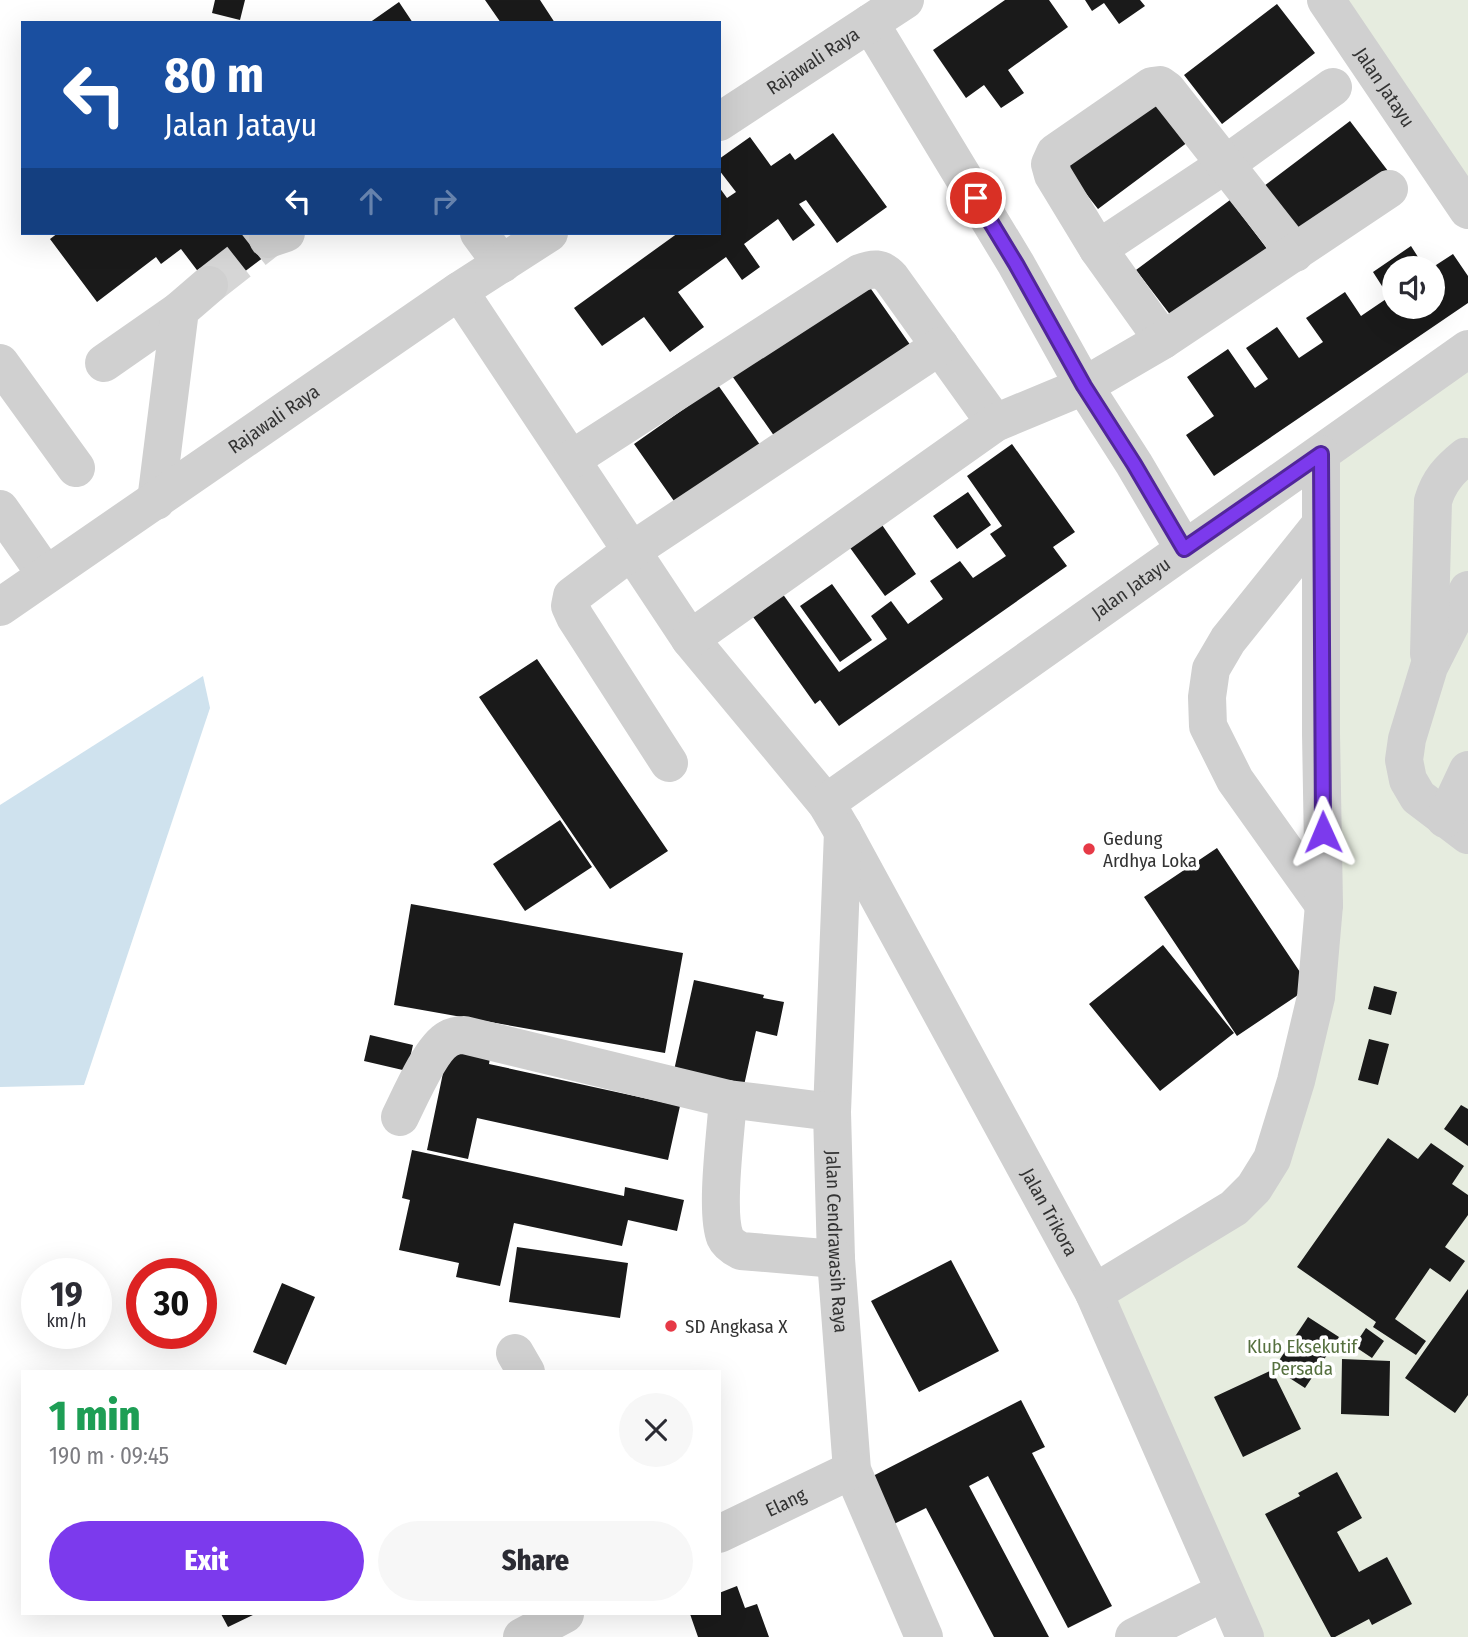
<!DOCTYPE html>
<meta charset="utf-8">
<style>
body{margin:0;font-family:"Fira Sans Condensed",sans-serif;background:#f7f7f7;color:#2b2b33;height:100vh;display:flex;flex-direction:column;font-size:26px;white-space:nowrap}
*{box-sizing:border-box;margin:0}
p{font-size:23px;color:#7c7c81}
.icon{flex:none;width:38px;height:38px;fill:none;stroke:currentColor;stroke-width:2;stroke-linecap:round;stroke-linejoin:round}
.map{position:relative;flex:1;overflow:hidden}
.details{position:absolute;left:21px;top:1370px;width:700px;height:245px;display:flex;flex-direction:column;background:#fff;border-radius:0px;box-shadow:0 7px 28px #0002}
.details>*{flex:none}
.banner{position:absolute;left:21px;top:21px;width:700px;height:214px;border-radius:0px;box-shadow:0 7px 28px #0002;background:#1a4fa0;color:#fff;overflow:hidden}
.tools{position:absolute;left:1382px;top:256px;display:grid;gap:14px}
.tools a{display:grid;place-items:center;width:63px;height:63px;border-radius:50%;background:#fff;box-shadow:0 7px 28px #0002;font-size:35px}
.speed{position:absolute;left:21px;top:1258px;display:flex;gap:14px;font-size:35px;font-weight:700;text-align:center}
.speed>*{display:grid;place-content:center;width:91px;height:91px;border-radius:50%;background:#fff;box-shadow:0 7px 28px #0002;line-height:1}
.speed small{font-size:18px;font-weight:400}
.speed .limit{border:10px solid #d22;background:#fff;color:#111}
.pin{position:absolute;display:grid;place-items:center;width:60px;height:60px;color:#fff;margin:-30px;border:4px solid #fff;border-radius:50%;box-shadow:0 2px 7px #0007}
.me{position:absolute;width:77px;margin:-38px;rotate:359deg;stroke-linejoin:round;filter:drop-shadow(0 0 5px #0008)}
.turn{display:flex;align-items:center;gap:24px;height:147px;padding:0 28px;font-size:32px}
.turn .icon{width:91px;height:91px;stroke-width:2.5}
.turn b{display:block;font-size:49px;line-height:60px}
.lanes{display:flex;align-items:center;height:66px;padding:0 28px;background:#0003;justify-content:center;gap:35px;direction:ltr}
.lanes .off{opacity:.35}
.round{display:grid;place-items:center;flex:none;width:74px;height:74px;border-radius:37px;background:#f7f7f7}
.overview{display:flex;align-items:center;justify-content:space-between;height:119px;padding:0 28px}
h1{font-size:42px;font-weight:800;line-height:52px;color:#1e9e55}
.action{display:flex;gap:14px;margin-top:auto;padding:14px 28px}
.action a{flex:1;height:80px;border-radius:42px;background:#7c3aed;color:#fff;font-size:28px;font-weight:800;line-height:80px;text-align:center}
.action a+a{background:#f7f7f7;color:#2b2b33}
.map>svg:first-child{display:block}
.green{fill:#e6ecdf}
.water{fill:#cfe2ee}
.building{fill:#1a1a1a}
.lines{fill:none;stroke-linecap:round;stroke-linejoin:round}
.minor-tunnel{stroke:#d6d6d6;stroke-width:38;stroke-dasharray:38 19;stroke-linecap:butt}
.minor{stroke:#d0d0d0;stroke-width:38}
.route-casing{stroke:#51269a;stroke-width:18}
.route{stroke:#7c3aed;stroke-width:12}
.poi-dot{fill:#e63946;stroke:#fff;stroke-width:2.5}
.labels{text-anchor:middle;dominant-baseline:central;stroke-width:7;stroke-linejoin:round;paint-order:stroke}
.street-label{font-size:19px;fill:#333;stroke:#fff}
.poi-label{font-size:19px;fill:#333;stroke:#fff;text-anchor:start}
.park-label{font-size:19px;fill:#56703f;stroke:#fff}
</style>
<div class="map">
<svg width="1468" height="1637" viewBox="0 0 1468 1637">
<rect width="100%" height="100%" fill="#fff"/>
<!-- green -->
<path class="green" d="M 1326,0 L 1468,0 L 1468,210 Z
M 1468,349 L 1468,1637 L 1249,1637 L 1094,1293 L 1254,1188 L 1316,997 L 1321,454 Z"/>
<!-- water -->
<path class="water" d="M 203,676 L 210,708 L 84,1085 L 0,1087 L 0,805 Z"/>
<!-- building -->
<path class="building" d="M 215,0 L 245,0 L 240,20 L 212,13 Z
M 485,0 L 540,0 L 555,23 L 501,23 Z
M 1005,0 L 1049,0 L 1068,27 L 1008,70 L 1024,93 L 1001,108 L 984,85 L 966,98 L 933,50 Z
M 1085,0 L 1140,0 L 1145,6 L 1119,24 L 1104,3 L 1092,11 Z
M 399,2 L 413,23 L 369,23 Z
M 1277,4 L 1315,53 L 1222,124 L 1184,75 Z
M 1154,89 L 1192,139 L 1098,209 L 1060,160 Z
M 1350,121 L 1388,171 L 1295,242 L 1256,192 Z
M 833,133 L 887,207 L 837,243 L 806,200 L 799,204 L 815,225 L 793,241 L 778,219 L 744,244 L 760,267 L 742,280 L 726,257 L 678,292 L 704,327 L 670,352 L 644,317 L 602,346 L 574,308 L 678,233 L 719,233 L 719,187 L 727,198 L 736,192 L 719,170 L 719,159 L 750,137 L 771,166 L 790,153 L 795,160 Z
M 1230,200 L 1268,250 L 1175,321 L 1136,270 Z
M 58,233 L 263,233 L 276,248 L 215,294 L 181,249 L 161,264 L 156,257 L 97,302 L 50,239 Z
M 1411,246 L 1425,268 L 1395,268 L 1395,306 L 1433,306 L 1433,267 L 1453,254 L 1468,276 L 1468,303 L 1214,476 L 1186,435 L 1214,416 L 1187,377 L 1228,349 L 1255,388 L 1268,379 L 1246,348 L 1277,327 L 1299,358 L 1323,342 L 1306,318 L 1345,292 L 1361,316 L 1389,297 L 1373,272 Z
M 864,279 L 911,346 L 777,440 L 730,373 Z
M 718,385 L 765,452 L 681,511 L 634,444 Z
M 1012,444 L 1075,532 L 1053,547 L 1067,566 L 839,726 L 820,700 L 815,704 L 751,614 L 782,593 L 839,672 L 887,639 L 871,616 L 891,601 L 908,624 L 943,599 L 930,581 L 960,561 L 973,578 L 1006,556 L 990,534 L 1002,526 L 967,476 Z
M 968,492 L 991,525 L 957,549 L 933,516 Z
M 880,522 L 916,574 L 885,596 L 848,545 Z
M 832,584 L 872,640 L 840,662 L 800,606 Z
M 537,659 L 668,851 L 610,889 L 479,697 Z
M 560,820 L 592,867 L 525,911 L 493,864 Z
M 1217,848 L 1310,987 L 1237,1036 L 1144,897 Z
M 411,904 L 683,953 L 665,1053 L 394,1005 Z
M 1163,945 L 1234,1033 L 1160,1091 L 1089,1004 Z
M 694,980 L 764,995 L 763,998 L 784,1002 L 777,1036 L 756,1031 L 743,1090 L 673,1075 Z
M 1374,986 L 1397,992 L 1391,1015 L 1368,1009 Z
M 370,1035 L 413,1045 L 407,1071 L 364,1061 Z
M 1369,1039 L 1389,1044 L 1378,1085 L 1358,1080 Z
M 448,1049 L 490,1058 L 489,1064 L 680,1106 L 668,1160 L 477,1118 L 468,1159 L 427,1150 Z
M 1461,1105 L 1468,1109 L 1468,1146 L 1444,1129 Z
M 1388,1138 L 1418,1159 L 1431,1143 L 1464,1166 L 1452,1184 L 1468,1195 L 1468,1215 L 1445,1247 L 1465,1261 L 1450,1282 L 1430,1268 L 1395,1319 L 1426,1341 L 1416,1355 L 1373,1327 L 1376,1322 L 1297,1267 Z
M 412,1150 L 624,1196 L 625,1187 L 684,1200 L 677,1231 L 628,1220 L 622,1246 L 514,1223 L 500,1286 L 456,1277 L 459,1263 L 399,1250 L 410,1200 L 402,1198 Z
M 517,1247 L 628,1263 L 620,1318 L 509,1302 Z
M 951,1260 L 999,1351 L 919,1392 L 871,1301 Z
M 282,1283 L 315,1297 L 286,1365 L 253,1352 Z
M 1468,1289 L 1468,1395 L 1455,1413 L 1405,1378 Z
M 1308,1317 L 1339,1337 L 1305,1388 L 1274,1368 Z
M 1366,1328 L 1384,1341 L 1372,1358 L 1354,1346 Z
M 1342,1359 L 1390,1361 L 1389,1416 L 1341,1414 Z
M 1272,1370 L 1301,1429 L 1243,1457 L 1214,1397 Z
M 1021,1400 L 1045,1447 L 1032,1453 L 1112,1606 L 1068,1628 L 988,1476 L 969,1486 L 1049,1637 L 994,1637 L 926,1508 L 894,1524 L 869,1478 Z
M 1337,1472 L 1362,1518 L 1337,1532 L 1359,1572 L 1387,1557 L 1412,1604 L 1372,1625 L 1369,1619 L 1335,1637 L 1331,1637 L 1265,1514 L 1300,1496 L 1298,1493 Z
M 737,1586 L 745,1608 L 757,1604 L 769,1637 L 698,1637 L 690,1614 L 719,1614 L 719,1593 Z
M 221,1614 L 255,1614 L 228,1627 Z"/>
<g class="lines">
<!-- minor-tunnel -->
<path class="minor-tunnel" d="M 209,285 L 268,239"/>
<!-- minor -->
<g class="minor">
<path id="s1" d="M 1326,0 L 1468,210"/>
<path d="M 870,23 L 1016,264 L 1084,386 L 1134,464 L 1184,549"/>
<path id="s2" d="M 719,122 L 905,0"/>
<path d="M 479,233 L 502,264"/>
<path d="M 268,239 L 286,233"/>
<path d="M 1098,249 L 1226,164 L 1333,87"/>
<path id="s3" d="M 459,291 L 690,639 L 826,803 L 843,832 L 1094,1293 L 1245,1637"/>
<path d="M 1163,340 L 1098,249 L 1053,175 L 1050,164 L 1055,153 L 1152,86 L 1160,85 L 1167,90 L 1295,253"/>
<path d="M 0,363 L 76,468"/>
<path d="M 104,363 L 180,310"/>
<path d="M 572,459 L 860,273 C 873,268 881,267 891,278 L 995,423"/>
<path d="M 156,501 L 180,310 L 209,285"/>
<path d="M 0,509 L 46,575"/>
<path d="M 1321,524 L 1228,640 L 1211,669 L 1207,697 L 1208,726 L 1235,780 L 1324,905"/>
<path d="M 1468,590 L 1429,667 L 1407,739 L 1404,760 L 1408,780 L 1418,797 L 1468,835"/>
<path id="s4" d="M 0,607 L 459,291 L 549,233"/>
<path d="M 690,639 L 995,423 L 1084,386 L 1163,340 L 1389,189"/>
<path d="M 1429,654 L 1433,501 C 1439,481 1449,470 1465,457 L 1468,458"/>
<path d="M 669,763 L 575,617 L 570,606 L 572,596 L 633,550 L 940,346"/>
<path id="s5" d="M 826,803 L 1468,349"/>
<path d="M 1445,819 L 1468,770"/>
<path id="s6" d="M 843,832 L 832,1112 L 836,1259 L 852,1470 L 924,1637"/>
<path d="M 728,1099 C 726,1131 715,1211 725,1237 C 728,1244 735,1248 741,1251 L 836,1259"/>
<path d="M 400,1117 C 409,1099 431,1048 448,1039 C 453,1036 459,1035 464,1035 L 728,1099 L 832,1112"/>
<path d="M 1094,1293 L 1234,1208 L 1254,1188 L 1272,1159 L 1296,1081 L 1316,997 L 1324,905 L 1321,734 L 1321,454"/>
<path d="M 515,1353 L 526,1372"/>
<path id="s7" d="M 719,1534 L 852,1470"/>
<path d="M 522,1637 L 565,1614"/>
<path d="M 1134,1637 L 1224,1592"/>
</g>
</g>
<g class="lines">
<defs>
<path id="route" d="M 976,198 L 1016,264 L 1084,386 L 1134,464 L 1184,549 L 1321,454 L 1323,832"/>
</defs>
<!-- route casing -->
<use href="#route" class="route-casing"/>
<!-- route -->
<use href="#route" class="route"/>
</g>
<!-- markers -->
<g class="poi-dot">
<circle cx="1089" cy="849" r="7"/>
<circle cx="671" cy="1326" r="7"/>
</g>
<g class="labels">
<!-- street labels -->
<g class="street-label">
<text stroke="none"><textPath href="#s2" startOffset="112">Rajawali Raya</textPath></text>
<text stroke="none"><textPath href="#s1" startOffset="105">Jalan Jatayu</textPath></text>
<text stroke="none"><textPath href="#s4" startOffset="332">Rajawali Raya</textPath></text>
<text stroke="none"><textPath href="#s5" startOffset="373">Jalan Jatayu</textPath></text>
<text stroke="none"><textPath href="#s3" startOffset="1097">Jalan Trikora</textPath></text>
<text stroke="none"><textPath href="#s6" startOffset="410">Jalan Cendrawasih Raya</textPath></text>
<text stroke="none"><textPath href="#s7" startOffset="74">Elang</textPath></text>
</g>
<!-- poi labels -->
<g class="poi-label">
<text x="1103" y="838">Gedung<tspan x="1103" dy="22">Ardhya Loka</tspan></text>
<text x="685" y="1326">SD Angkasa X</text>
</g>
<!-- park labels -->
<g class="park-label">
<text x="1302" y="1346">Klub Eksekutif<tspan x="1302" dy="22">Persada</tspan></text>
</g>
</g>
</svg>
<div class="tools">
<a><svg class="icon" aria-label="sound" viewBox="0 0 24 24"><path d="M4 9h4l5-4v14l-5-4H4zM17 9q2 3 0 6"/></svg></a>
</div>
<div class="speed"><div>19<small>km/h</small></div><div class="limit">30</div></div>
<div class="pin" style="left:976px;top:198px;background:#d93025"><svg class="icon" aria-label="arrive" viewBox="0 0 24 24"><path d="M6 21V4h12l-3 4 3 4H6"/></svg></div>
<svg class="me" style="left:1323px;top:832px" viewBox="-20 -20 40 40"><path d="M0-17L14 15 0 8-14 15z" fill="#7c3aed" stroke="#fff" stroke-width="4"/></svg>
<div class="banner">
<div class="turn"><svg class="icon" aria-label="left" viewBox="0 0 24 24"><path d="M17 20v-9H6M10 6l-5 5 5 5"/></svg><div><b>80 m</b>Jalan Jatayu</div></div>
<div class="lanes"><svg class="icon" aria-label="left" viewBox="0 0 24 24"><path d="M17 20v-9H6M10 6l-5 5 5 5"/></svg><svg class="icon off" aria-label="ahead" viewBox="0 0 24 24"><path d="M12 20V5M6 11l6-6 6 6"/></svg><svg class="icon off" aria-label="right" viewBox="0 0 24 24"><path d="M7 20v-9h11M14 6l5 5-5 5"/></svg></div>
</div>
<section class="details">
<div class="overview"><div><h1>1 min</h1><p>190 m · 09:45</p></div><a class="round"><svg class="icon" aria-label="close" viewBox="0 0 24 24"><path d="M6 6l12 12M18 6L6 18"/></svg></a></div>
<div class="action"><a>Exit</a><a>Share</a></div>
</section>
</div>
